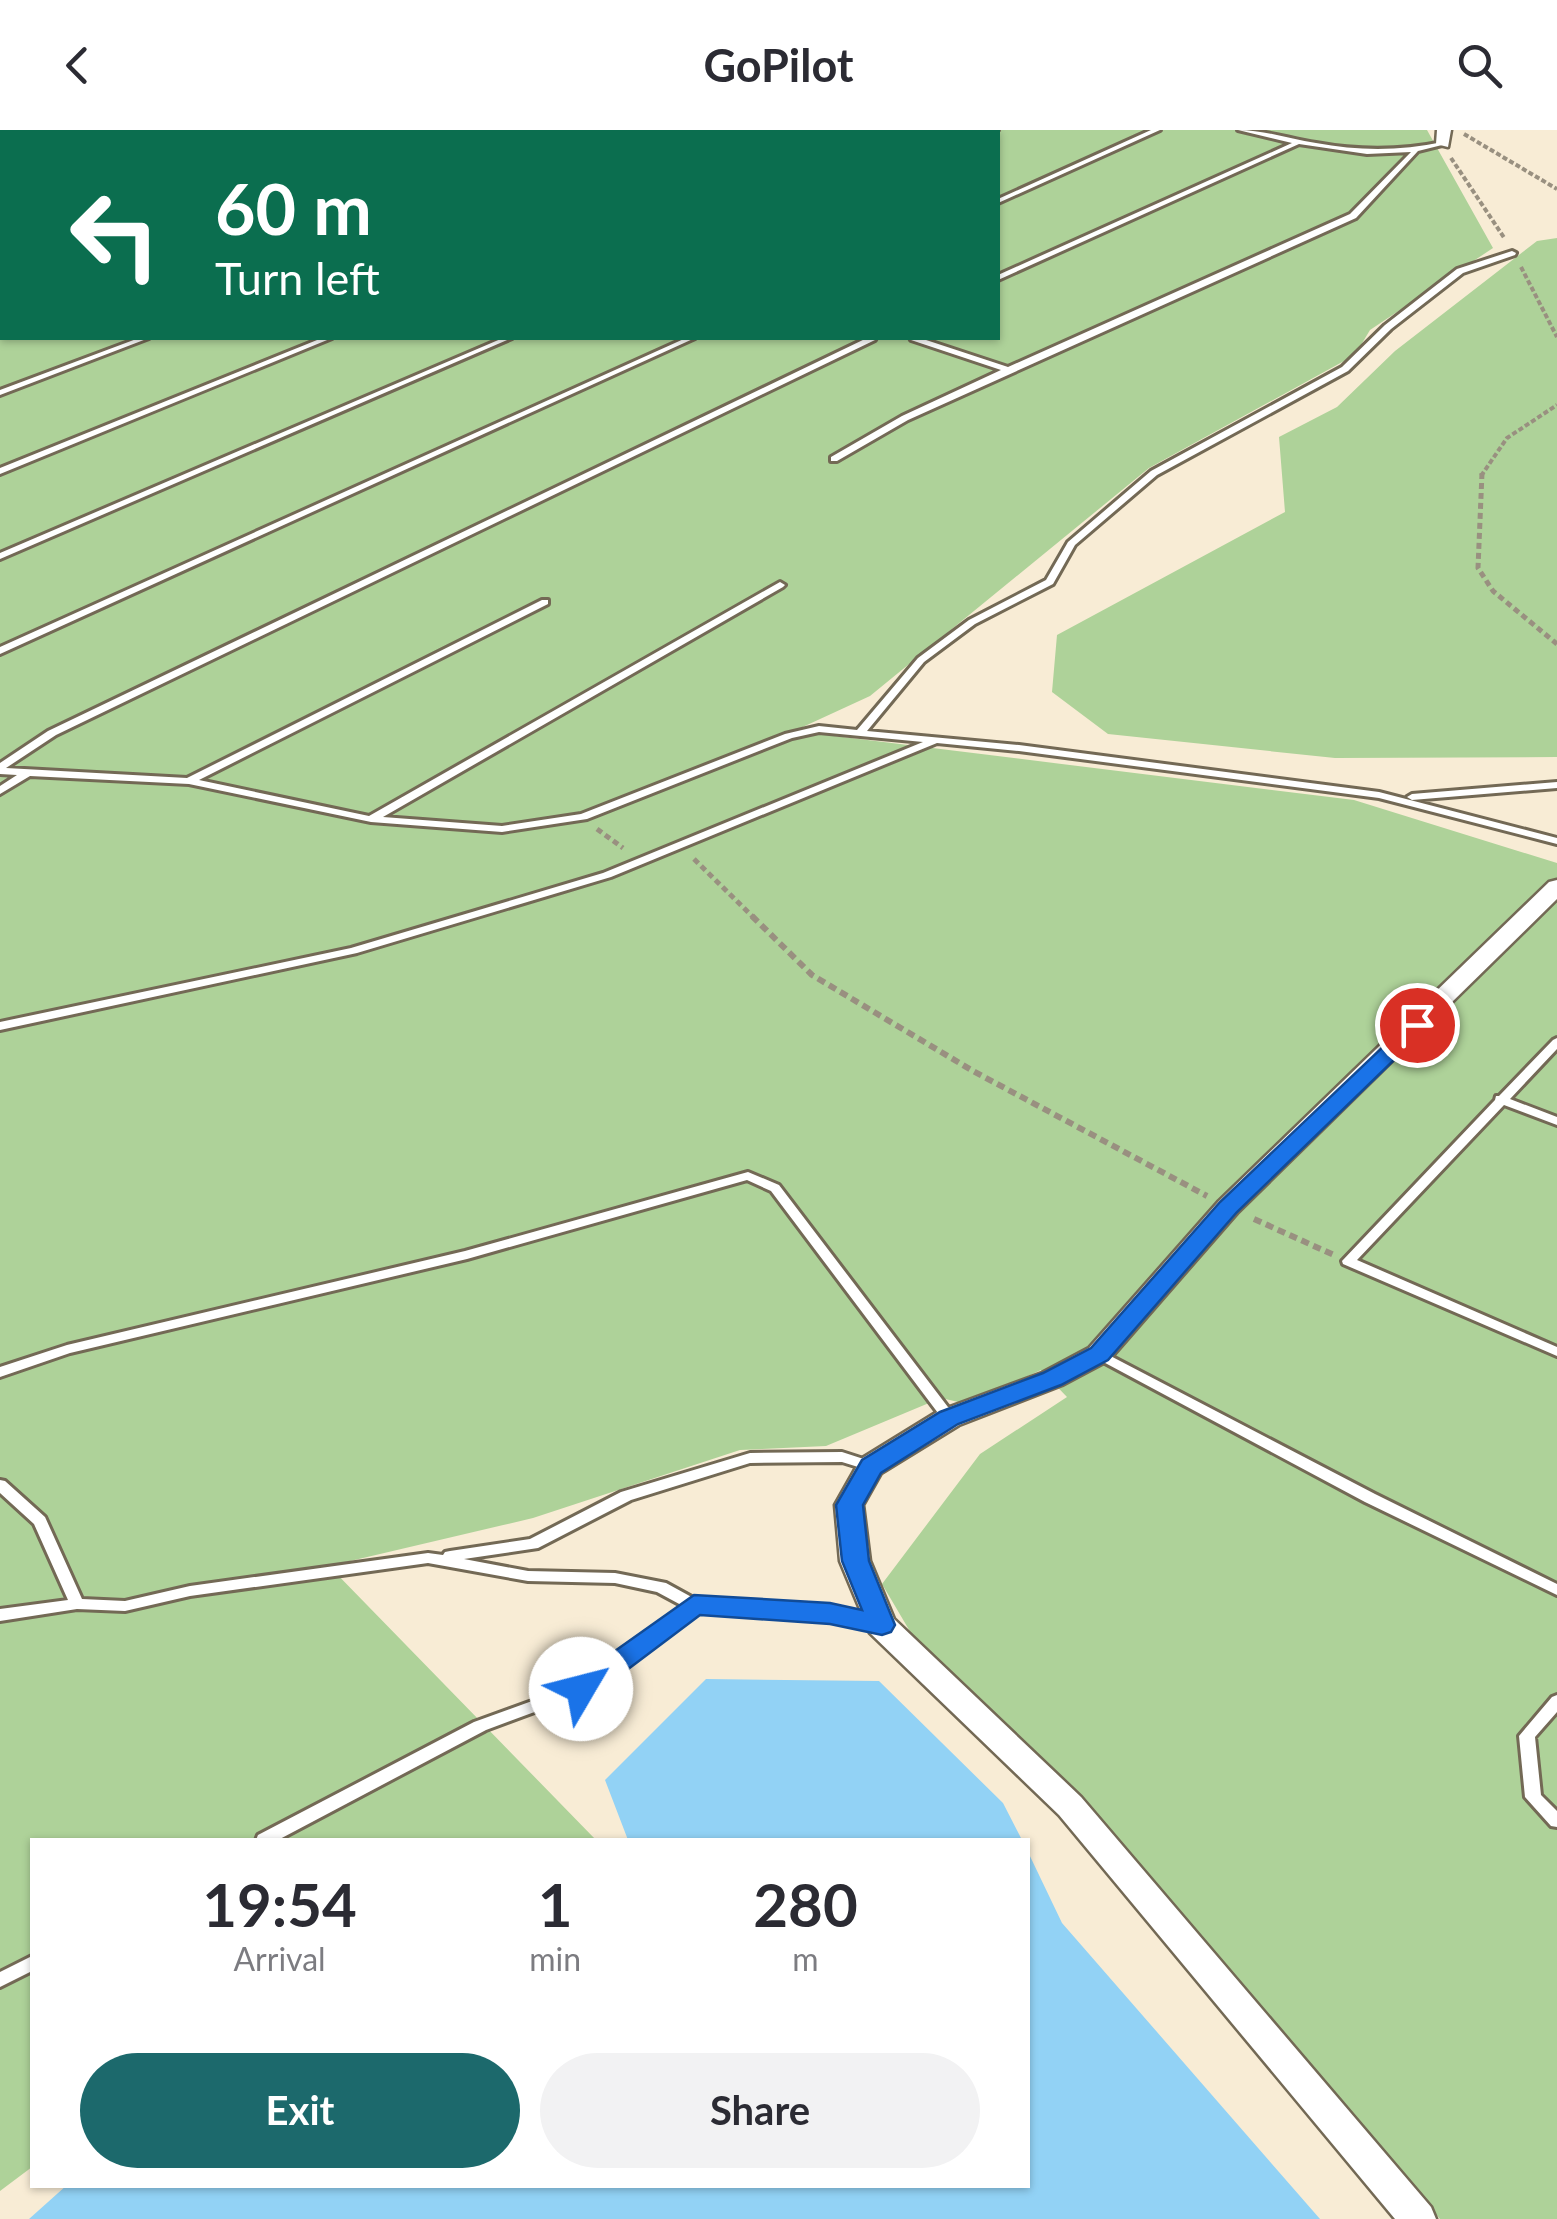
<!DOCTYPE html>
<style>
body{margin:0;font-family:Lato,sans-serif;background:#f2f2f3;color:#2b2b33;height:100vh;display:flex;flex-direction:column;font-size:38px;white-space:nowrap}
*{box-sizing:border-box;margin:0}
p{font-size:32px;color:#7c7c81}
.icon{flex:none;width:55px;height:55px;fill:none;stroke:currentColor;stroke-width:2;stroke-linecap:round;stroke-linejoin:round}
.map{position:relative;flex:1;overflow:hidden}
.drawer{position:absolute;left:30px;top:1708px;width:1000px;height:350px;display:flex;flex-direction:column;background:#fff;border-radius:0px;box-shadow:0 2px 8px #0004}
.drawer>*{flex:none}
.banner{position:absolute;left:0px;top:0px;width:1000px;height:210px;box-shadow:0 2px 8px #0004;background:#0b6e4f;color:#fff;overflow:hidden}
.pin{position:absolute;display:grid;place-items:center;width:85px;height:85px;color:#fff;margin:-42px;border:5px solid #fff;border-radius:50%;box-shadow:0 2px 10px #0007}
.me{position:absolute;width:110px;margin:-55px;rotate:53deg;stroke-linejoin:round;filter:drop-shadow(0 0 8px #0008)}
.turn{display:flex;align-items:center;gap:35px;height:210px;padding:0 50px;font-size:45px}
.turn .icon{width:130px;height:130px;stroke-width:2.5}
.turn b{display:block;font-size:70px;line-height:85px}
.eta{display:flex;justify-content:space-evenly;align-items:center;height:170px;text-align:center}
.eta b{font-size:60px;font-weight:700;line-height:70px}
.primary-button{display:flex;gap:20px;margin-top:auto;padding:20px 50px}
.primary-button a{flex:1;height:115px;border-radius:60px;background:#1c696c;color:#fff;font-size:40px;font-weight:700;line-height:115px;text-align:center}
.primary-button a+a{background:#f2f2f3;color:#2b2b33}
header{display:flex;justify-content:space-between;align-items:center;height:130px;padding:0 50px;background:#fff;font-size:45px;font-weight:700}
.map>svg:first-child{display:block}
.green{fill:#aed299}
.water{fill:#92d2f5}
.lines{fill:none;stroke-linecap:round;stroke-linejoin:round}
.service-casing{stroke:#736955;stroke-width:6}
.minor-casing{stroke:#736955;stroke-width:5}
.path-far2{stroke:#999080;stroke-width:4;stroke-dasharray:5 2.5;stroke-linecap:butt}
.path-far1{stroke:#999080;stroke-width:5;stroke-dasharray:6 4;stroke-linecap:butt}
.path{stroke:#999080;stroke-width:6;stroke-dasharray:8 5;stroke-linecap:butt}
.service{fill:#fff;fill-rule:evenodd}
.minor{fill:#fff;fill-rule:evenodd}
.route{fill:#1a73e8;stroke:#114b97;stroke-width:2.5}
</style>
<header><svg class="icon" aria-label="back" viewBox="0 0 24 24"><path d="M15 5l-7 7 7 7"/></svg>GoPilot<svg class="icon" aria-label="search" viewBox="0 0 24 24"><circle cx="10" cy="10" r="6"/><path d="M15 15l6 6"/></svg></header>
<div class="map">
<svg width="1557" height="2089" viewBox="0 0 1557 2089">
<rect width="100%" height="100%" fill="#f8ecd5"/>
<!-- green -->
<path class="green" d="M 345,0 L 1427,0 L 1493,118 L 1370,200 L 1355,225 L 1149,338 L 870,566 L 794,601 L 1354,670 L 1557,733 L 1557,2089 L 1440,2089 L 1082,1668 L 918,1515 L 882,1454 L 980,1324 L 1067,1267 L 1041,1240 L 967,1274 L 941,1268 L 826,1316 L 740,1320 L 533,1388 L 329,1436 L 596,1710 L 32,1710 L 32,2037 L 0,2061 L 0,98 L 2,208 L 998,208 L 998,2 L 340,2 Z
M 1557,108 L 1557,627 L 1335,628 L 1108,604 L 1052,562 L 1057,505 L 1285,382 L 1279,307 L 1337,277 L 1395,221 L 1537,111 Z"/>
<!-- water -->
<path class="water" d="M 706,1549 L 879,1551 L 1003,1673 L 1022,1710 L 628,1710 L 605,1650 Z
M 1028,1722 L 1062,1793 L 1320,2089 L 29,2089 L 67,2055 L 1028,2055 Z"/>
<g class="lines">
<defs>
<path id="service" d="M 672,0 L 682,0 L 678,2 L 669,2 Z
M 829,0 L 839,0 L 835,2 L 827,2 Z
M 989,0 L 998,0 L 995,2 L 987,2 Z
M 1151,0 L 1160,0 L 998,73 L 998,69 Z
M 1238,0 C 1264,0 1290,9 1316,13 C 1359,21 1400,21 1443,12 L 1446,14 L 1418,21 L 1356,88 L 908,290 L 837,331 L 831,331 L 831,327 L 902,286 L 1001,240 L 911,210 L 910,208 L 920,208 L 1008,237 L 1350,84 L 1411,22 L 1367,24 L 1299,14 L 998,150 L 998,145 L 1292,13 Z
M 1512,121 L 1516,123 L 1515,125 L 1463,143 L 1391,199 L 1348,241 L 1157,345 L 1075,415 L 1053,454 L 975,494 L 924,532 L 867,601 L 1019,615 L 1379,662 L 1557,708 L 1557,714 L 1379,668 L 1019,621 L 937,613 L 611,747 L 357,823 L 0,900 L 0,892 L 351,818 L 603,743 L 923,612 L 819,602 L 792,608 L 587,689 L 502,702 L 371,692 L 189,654 L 30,646 L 0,664 L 0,656 L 17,645 L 0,644 L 0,633 L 48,601 L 867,208 L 876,208 L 875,210 L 56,605 L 6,638 L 187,648 L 542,470 L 548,470 L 548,474 L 199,650 L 369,686 L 780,452 L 785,455 L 783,457 L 383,687 L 502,696 L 581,684 L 785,604 L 819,596 L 857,600 L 918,528 L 969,490 L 1046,450 L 1068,412 L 1151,341 L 1342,237 L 1385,195 L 1457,139 Z
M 0,127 L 2,127 L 2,132 L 0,132 Z
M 0,191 L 2,191 L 2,195 L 0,195 Z
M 139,208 L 149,208 L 0,265 L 0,260 Z
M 322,208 L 332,208 L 0,344 L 0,338 Z
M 503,208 L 512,208 L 0,429 L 0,423 Z
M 686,208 L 695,208 L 0,524 L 0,517 Z
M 1557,652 L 1557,658 L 1412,670 L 1407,667 L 1412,664 Z
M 1557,908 L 1557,919 L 1510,969 L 1557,987 L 1557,995 L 1504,975 L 1357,1130 L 1557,1217 L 1557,1226 L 1343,1134 L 1342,1131 L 1495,970 L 1496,966 L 1499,966 L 1553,910 Z
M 748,1042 L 779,1055 L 954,1285 L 956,1288 L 954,1291 L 944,1291 L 771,1061 L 747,1050 L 467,1129 L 70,1223 L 0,1247 L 0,1237 L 67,1215 L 465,1121 Z
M 1099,1220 L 1375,1364 L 1557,1454 L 1557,1465 L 1365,1372 L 1094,1227 L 1092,1224 Z
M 842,1322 L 876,1333 L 878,1336 L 876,1339 L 871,1341 L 842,1332 L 750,1333 L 631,1370 L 538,1418 L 464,1429 L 528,1441 L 615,1443 L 666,1453 L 697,1470 L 830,1478 L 884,1490 L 886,1494 L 884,1498 L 879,1500 L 830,1488 L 697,1481 L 586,1563 L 486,1600 L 278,1710 L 256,1710 L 258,1705 L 474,1592 L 576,1555 L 683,1476 L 657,1462 L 615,1453 L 528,1451 L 428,1433 L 190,1466 L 125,1481 L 77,1479 L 0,1491 L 0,1479 L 68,1470 L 34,1394 L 0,1363 L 0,1350 L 5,1351 L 45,1387 L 82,1469 L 125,1471 L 190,1456 L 428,1423 L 443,1425 L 445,1422 L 450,1421 L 530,1409 L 621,1362 L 750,1323 Z
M 1557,1565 L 1557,1582 L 1535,1607 L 1541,1665 L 1557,1681 L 1557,1697 L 1551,1696 L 1525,1667 L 1519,1606 L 1552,1567 Z
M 32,1826 L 32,1841 L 0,1857 L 0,1842 Z"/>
<path id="minor" d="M 1437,0 L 1451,0 L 1448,17 L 1436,14 Z
M 0,91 L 2,91 L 2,99 L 0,99 Z
M 1557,750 L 1557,769 L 1237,1083 L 1109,1230 L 1062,1255 L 959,1295 L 881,1343 L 863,1375 L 870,1431 L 894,1489 L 1081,1667 L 1431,2077 L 1436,2089 L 1395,2089 L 1059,1685 L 870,1503 L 840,1431 L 835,1375 L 861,1329 L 939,1281 L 1042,1243 L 1089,1218 L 1219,1071 L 1549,752 Z"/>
</defs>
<!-- service casing -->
<use href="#service" class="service-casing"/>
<!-- minor casing -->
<use href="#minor" class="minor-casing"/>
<!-- path-far2 -->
<path class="path-far2" d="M 1464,4 L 1557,59
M 1451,28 L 1505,109
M 1521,137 L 1557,207
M 1481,346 L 1507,308 L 1557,275"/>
<!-- path-far1 -->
<path class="path-far1" d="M 1482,343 L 1478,438 L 1493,461 L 1557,514
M 597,699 L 623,718
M 694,729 L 754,788"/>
<!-- path -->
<path class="path" d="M 752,786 L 812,845 L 973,941 L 1207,1066
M 1254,1089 L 1334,1125"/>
<!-- service -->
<use href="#service" class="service"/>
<!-- minor -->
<use href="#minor" class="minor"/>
</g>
<!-- route -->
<path class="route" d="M 1417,889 L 1425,891 L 1425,900 L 1237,1082 L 1108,1230 L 1061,1255 L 958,1294 L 881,1343 L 863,1375 L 869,1431 L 895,1495 L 891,1502 L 882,1505 L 830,1494 L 700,1485 L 591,1567 L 571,1567 L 567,1559 L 571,1552 L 694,1465 L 830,1473 L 862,1480 L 842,1431 L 836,1375 L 862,1330 L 940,1282 L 1043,1243 L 1091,1218 L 1220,1072 L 1410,891 Z"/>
</svg>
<div class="pin" style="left:1417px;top:895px;background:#d93025"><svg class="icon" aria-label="arrive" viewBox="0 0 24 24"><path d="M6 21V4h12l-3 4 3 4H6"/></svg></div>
<svg class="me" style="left:581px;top:1559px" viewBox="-20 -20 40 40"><circle r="19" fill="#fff"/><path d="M0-13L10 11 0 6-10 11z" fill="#1a73e8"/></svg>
<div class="banner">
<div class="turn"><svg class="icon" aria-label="left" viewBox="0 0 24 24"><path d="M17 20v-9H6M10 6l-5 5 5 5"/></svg><div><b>60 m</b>Turn left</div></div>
</div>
<section class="drawer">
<div class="eta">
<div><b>19:54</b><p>Arrival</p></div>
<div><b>1</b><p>min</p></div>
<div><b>280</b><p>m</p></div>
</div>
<div class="primary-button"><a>Exit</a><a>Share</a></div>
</section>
</div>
